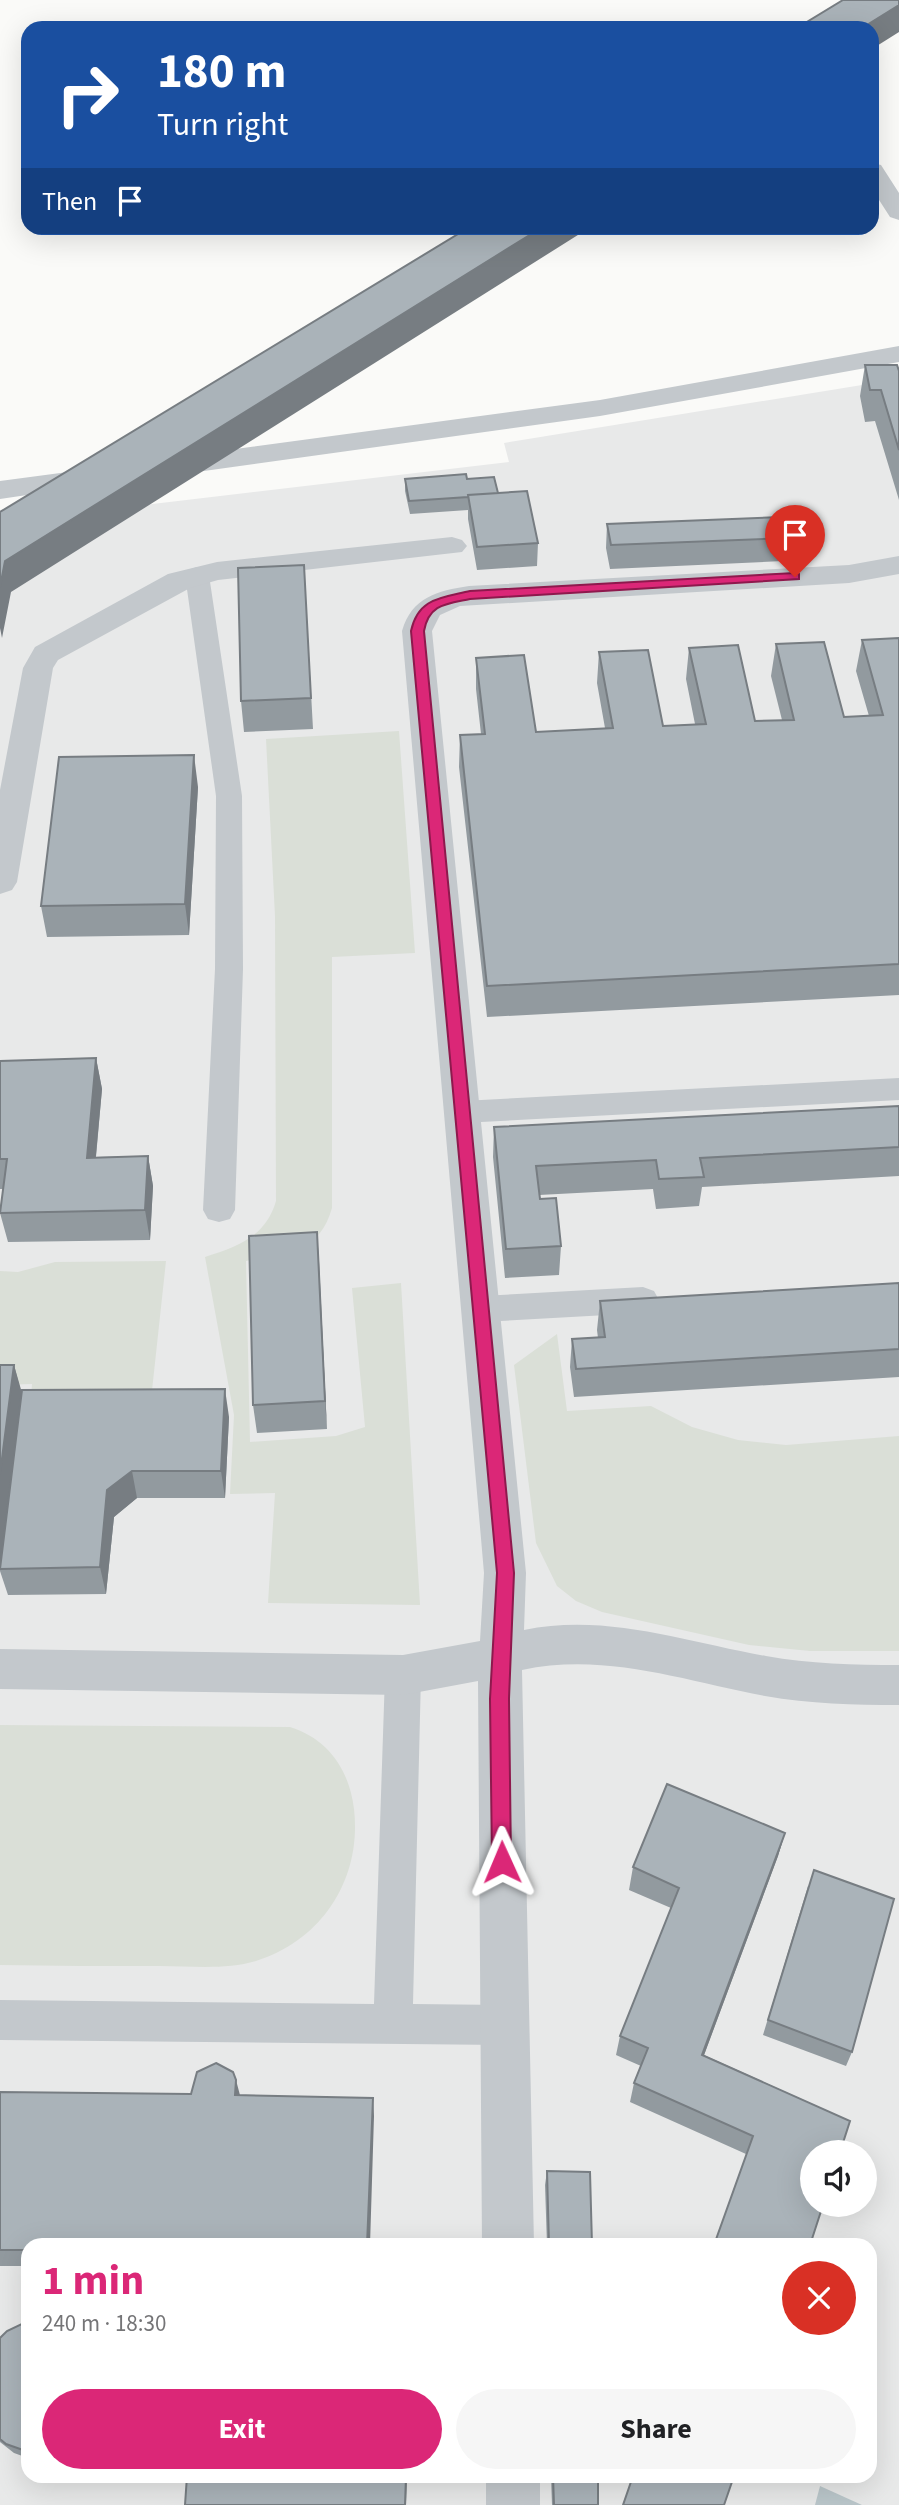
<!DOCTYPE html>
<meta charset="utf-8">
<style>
body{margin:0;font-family:"Source Sans 3",sans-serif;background:#f6f6f6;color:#202124;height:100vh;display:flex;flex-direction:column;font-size:26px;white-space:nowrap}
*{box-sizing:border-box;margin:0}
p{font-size:23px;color:#757577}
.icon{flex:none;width:38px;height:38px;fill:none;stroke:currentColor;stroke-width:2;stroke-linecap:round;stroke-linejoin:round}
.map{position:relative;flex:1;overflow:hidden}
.side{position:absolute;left:21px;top:2238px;width:856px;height:245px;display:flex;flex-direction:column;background:#fff;border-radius:21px;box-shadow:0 7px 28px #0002}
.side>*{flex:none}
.top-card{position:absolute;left:21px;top:21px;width:858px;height:214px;border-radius:21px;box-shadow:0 7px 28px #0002;background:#1a4fa0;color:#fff;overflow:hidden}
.fabs{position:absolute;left:800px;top:2140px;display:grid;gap:14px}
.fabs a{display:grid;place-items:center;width:77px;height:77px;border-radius:50%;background:#fff;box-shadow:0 7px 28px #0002;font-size:35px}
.pin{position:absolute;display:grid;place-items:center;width:60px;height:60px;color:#fff;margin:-72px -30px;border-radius:50% 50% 50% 0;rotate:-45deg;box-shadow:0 0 7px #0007}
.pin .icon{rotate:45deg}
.me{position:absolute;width:77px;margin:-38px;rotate:359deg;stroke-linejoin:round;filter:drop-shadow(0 0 5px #0008)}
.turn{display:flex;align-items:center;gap:24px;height:147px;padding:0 21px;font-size:32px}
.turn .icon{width:91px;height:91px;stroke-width:2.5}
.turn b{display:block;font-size:49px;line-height:60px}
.then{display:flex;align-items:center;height:66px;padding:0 21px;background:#0003;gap:14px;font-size:26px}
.round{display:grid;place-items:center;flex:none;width:74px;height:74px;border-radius:37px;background:#f6f6f6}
.summary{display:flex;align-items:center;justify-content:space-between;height:119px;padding:0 21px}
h1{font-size:42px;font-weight:700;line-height:52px;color:#db2777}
.action{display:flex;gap:14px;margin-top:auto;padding:14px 21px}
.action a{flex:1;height:80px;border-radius:42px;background:#db2777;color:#fff;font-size:28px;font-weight:700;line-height:80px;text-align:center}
.action a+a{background:#f6f6f6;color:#202124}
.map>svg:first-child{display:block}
.built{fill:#e8e9e9;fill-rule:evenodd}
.green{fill:#dadfd7}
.water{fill:#bbc7cb}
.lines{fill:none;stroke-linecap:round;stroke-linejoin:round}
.service{fill:#c3c8cc;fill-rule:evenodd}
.minor{fill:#c3c8cc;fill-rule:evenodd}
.tertiary{fill:#c3c8cc;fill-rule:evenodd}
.wall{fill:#929a9f}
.shaded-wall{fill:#777d82}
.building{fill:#aab3b9;stroke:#777d82;stroke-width:2}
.route{fill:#db2777;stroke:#8e194d;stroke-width:2}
</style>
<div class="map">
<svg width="899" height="2505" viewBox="0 0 899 2505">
<rect width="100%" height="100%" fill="#fafaf8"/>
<!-- built -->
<path class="built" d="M 899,379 L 899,2505 L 0,2505 L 0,522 L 509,462 L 504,443 ZM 812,2152 L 864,2152 L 864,2205 L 812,2205 ZM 28,2245 L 870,2245 L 870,2476 L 28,2476 Z"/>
<!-- green -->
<path class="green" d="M 399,731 L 415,953 L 332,957 L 332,1208 C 319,1254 287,1252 246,1261 L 250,1442 L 336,1436 L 365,1427 L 352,1288 L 401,1283 L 420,1605 L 268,1603 L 275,1493 L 230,1494 L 234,1415 L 205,1257 C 238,1247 266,1236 276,1201 L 275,916 L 266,739 Z
M 166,1261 L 150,1409 L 30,1409 L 32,1384 L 0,1385 L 0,1271 L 18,1272 L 55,1262 Z
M 557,1334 L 567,1411 L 651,1406 L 692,1427 L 738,1440 L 786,1445 L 899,1436 L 899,1651 L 810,1651 L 749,1645 L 602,1612 L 576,1601 L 557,1586 L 536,1543 L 514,1365 Z
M 0,1725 L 290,1727 C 328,1739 349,1769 354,1809 C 362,1878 323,1940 256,1961 C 226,1970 191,1966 160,1966 C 107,1966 53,1966 0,1965 Z"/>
<!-- water -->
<path class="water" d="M 820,2486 L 862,2505 L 815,2505 Z"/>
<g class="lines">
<!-- service -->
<path class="service" d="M 197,567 L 206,570 L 209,575 L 242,796 L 243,969 L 235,1210 L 230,1219 L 219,1222 L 208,1219 L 203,1210 L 215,969 L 216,796 L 185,575 L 188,570 Z
M 899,1078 L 899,1100 L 462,1123 L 451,1120 L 447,1112 L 451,1104 L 462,1101 Z
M 643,1287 L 654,1291 L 659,1300 L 654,1309 L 643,1313 L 481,1322 L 470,1318 L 465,1309 L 470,1300 L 481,1296 Z
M 403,1659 L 416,1663 L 421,1675 L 413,2004 L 504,2005 L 518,2011 L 524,2025 L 518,2039 L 504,2045 L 0,2040 L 0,2000 L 374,2004 L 385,1675 L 390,1663 Z"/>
<!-- minor -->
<path class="minor" d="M 872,163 L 881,165 L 899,193 L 899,220 L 890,217 L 872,189 Z
M 452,537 L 462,540 L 467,546 L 462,552 L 218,580 L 190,588 L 58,660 L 53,668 L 17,882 L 12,890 L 0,894 L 0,790 L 23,668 L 35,647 L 168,574 L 217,562 Z
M 899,556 L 899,574 L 849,583 L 460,606 L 440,615 L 432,631 L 526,1573 L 524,1630 C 607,1613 685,1642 766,1656 C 810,1664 854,1665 899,1665 L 899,1705 C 854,1705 810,1704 765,1696 C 684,1681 606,1652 522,1670 L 534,2245 L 482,2245 L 478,1681 L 403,1695 L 0,1689 L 0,1649 L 403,1655 L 480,1641 L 484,1573 L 402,631 C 412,597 437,591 469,586 L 849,565 Z
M 486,2476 L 540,2476 L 540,2505 L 486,2505 Z"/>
<!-- tertiary -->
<path class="tertiary" d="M 899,346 L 899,362 L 600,416 L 168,476 L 158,473 L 154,467 L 158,461 L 168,458 L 600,400 Z
M 98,468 L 108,471 L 112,477 L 108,483 L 0,499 L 0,481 Z"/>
</g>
<!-- wall -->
<path class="wall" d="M 865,365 L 899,371 L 899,500 L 875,421 L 865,422 L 860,396 Z
M 405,479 L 498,493 L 538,543 L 537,566 L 477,570 L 468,519 L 468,510 L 410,514 L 405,491 Z
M 607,524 L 786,538 L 783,561 L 610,569 L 606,548 Z
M 304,565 L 313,729 L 244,732 L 241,701 Z
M 899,638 L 899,995 L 487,1017 L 459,767 L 460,735 L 481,734 L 476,689 L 476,658 L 536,732 L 605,728 L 597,683 L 599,652 L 663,726 L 695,724 L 686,679 L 689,648 L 755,721 L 782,720 L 771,676 L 776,644 L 844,717 L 869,716 L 856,671 L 862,640 Z
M 198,787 L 189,935 L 47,937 L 41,906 Z
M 96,1058 L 102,1089 L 96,1157 L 148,1156 L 153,1186 L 150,1240 L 8,1242 L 0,1213 L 3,1189 L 0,1189 L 0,1061 Z
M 899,1106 L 899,1176 L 702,1187 L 699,1206 L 656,1209 L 653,1189 L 539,1195 L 540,1199 L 561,1246 L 559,1275 L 505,1278 L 493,1157 L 494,1127 Z
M 317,1232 L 327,1429 L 257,1433 L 253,1405 Z
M 899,1283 L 899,1377 L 574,1397 L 570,1367 L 572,1339 L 598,1338 L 597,1330 L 600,1301 Z
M 0,1365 L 14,1365 L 21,1392 L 229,1417 L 225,1498 L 137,1498 L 114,1517 L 106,1594 L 8,1595 L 0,1571 Z
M 785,1833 L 778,1856 L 704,2055 L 850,2121 L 746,2154 L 630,2102 L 634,2083 L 641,2066 L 616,2055 L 620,2036 L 671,1908 L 629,1890 L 633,1867 Z
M 808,1886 L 852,2052 L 846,2066 L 763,2035 Z
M 0,2092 L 240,2095 L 374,2116 L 28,2245 L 28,2266 L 0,2266 Z
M 547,2171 L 592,2245 L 547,2245 L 545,2185 Z
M 28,2321 L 28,2458 L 14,2453 L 0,2442 L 0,2338 Z
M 551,2476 L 598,2476 L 598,2505 L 552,2505 Z"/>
<!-- shaded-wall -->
<path class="shaded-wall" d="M 899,5 L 899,32 L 872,49 L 872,28 L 862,28 Z
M 541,228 L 589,228 L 11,592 L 2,638 L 0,628 L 0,587 L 5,561 Z
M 194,755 L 198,787 L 189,935 L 185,904 Z
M 96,1058 L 102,1089 L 93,1187 L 87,1158 Z
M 148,1156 L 153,1186 L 150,1240 L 145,1210 Z
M 317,1232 L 319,1261 L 327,1429 L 325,1401 Z
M 14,1365 L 22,1393 L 0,1567 L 0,1474 Z
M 225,1389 L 229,1417 L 225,1498 L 221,1471 Z
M 132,1471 L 137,1498 L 114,1517 L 106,1594 L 100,1567 L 107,1490 Z
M 785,1833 L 778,1856 L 697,2074 L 702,2055 Z
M 236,2080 L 241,2099 L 235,2095 Z
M 373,2098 L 374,2116 L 370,2245 L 367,2245 Z
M 406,2476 L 407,2476 L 406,2505 L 405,2505 Z"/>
<!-- building -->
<path class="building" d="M 843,0 L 899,0 L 899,5 L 862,28 L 797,28 Z
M 468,228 L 541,228 L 5,561 L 0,587 L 0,512 Z
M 865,365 L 897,365 L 899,371 L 899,450 L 881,390 L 870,390 Z
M 466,474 L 467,479 L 494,477 L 498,493 L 468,495 L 468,497 L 409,501 L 405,479 Z
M 527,491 L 538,543 L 477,547 L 468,495 Z
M 781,517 L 786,538 L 611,545 L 607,524 Z
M 304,565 L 311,698 L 241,701 L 238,568 Z
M 899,638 L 899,964 L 487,986 L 460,735 L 485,734 L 476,658 L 524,655 L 536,732 L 613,728 L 599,652 L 648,650 L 663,726 L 706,724 L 689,648 L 738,645 L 755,721 L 794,720 L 776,644 L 824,642 L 844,717 L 883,715 L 862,640 Z
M 194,755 L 185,904 L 41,906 L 59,757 Z
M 96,1058 L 87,1158 L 148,1156 L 145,1210 L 0,1213 L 7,1159 L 0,1159 L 0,1061 Z
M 899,1106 L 899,1147 L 700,1158 L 704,1177 L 659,1179 L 656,1160 L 536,1166 L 540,1199 L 556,1198 L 561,1246 L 506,1249 L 494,1127 Z
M 317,1232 L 325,1401 L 253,1405 L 249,1236 Z
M 899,1283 L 899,1349 L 576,1369 L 572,1339 L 605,1337 L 600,1301 Z
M 0,1365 L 14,1365 L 0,1474 Z
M 225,1389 L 221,1471 L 132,1471 L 107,1490 L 100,1567 L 0,1569 L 22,1390 Z
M 667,1784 L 785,1833 L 702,2055 L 850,2121 L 840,2152 L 812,2152 L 812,2205 L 823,2205 L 810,2245 L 714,2245 L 753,2136 L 634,2083 L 648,2048 L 620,2036 L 679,1888 L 633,1867 Z
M 814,1870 L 894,1899 L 852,2052 L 768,2020 Z
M 216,2063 L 233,2072 L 236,2080 L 235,2095 L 373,2098 L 367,2245 L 28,2245 L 28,2250 L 0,2250 L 0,2092 L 191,2094 L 197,2072 Z
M 547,2171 L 590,2172 L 592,2245 L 549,2245 Z
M 28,2321 L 28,2450 L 23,2450 L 6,2444 L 0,2439 L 0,2338 L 7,2331 Z
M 187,2476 L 406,2476 L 405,2505 L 185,2505 Z
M 553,2476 L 598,2476 L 598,2505 L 554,2505 Z
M 633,2476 L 734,2476 L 724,2505 L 623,2505 Z"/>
<!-- route -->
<path class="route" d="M 795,573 L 799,574 L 799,579 L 470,599 C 446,604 429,604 424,631 L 514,1573 L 509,1699 L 511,1862 L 509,1868 L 502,1871 L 495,1868 L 492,1862 L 490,1699 L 497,1573 L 411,631 C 418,598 441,598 470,591 Z"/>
</svg>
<div class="fabs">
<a><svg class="icon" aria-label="sound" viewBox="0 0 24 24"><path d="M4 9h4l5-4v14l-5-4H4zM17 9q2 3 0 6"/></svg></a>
</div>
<div class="pin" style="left:795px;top:577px;background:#d93025"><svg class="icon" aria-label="arrive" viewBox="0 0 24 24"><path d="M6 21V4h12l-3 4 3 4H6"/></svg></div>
<svg class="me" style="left:502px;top:1862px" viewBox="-20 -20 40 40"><path d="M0-17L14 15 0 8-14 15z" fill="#db2777" stroke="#fff" stroke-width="4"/></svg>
<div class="top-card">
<div class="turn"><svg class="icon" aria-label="right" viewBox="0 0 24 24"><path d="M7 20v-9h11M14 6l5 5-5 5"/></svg><div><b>180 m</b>Turn right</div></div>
<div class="then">Then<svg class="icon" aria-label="arrive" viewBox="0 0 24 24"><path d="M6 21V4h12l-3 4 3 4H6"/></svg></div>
</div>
<section class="side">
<div class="summary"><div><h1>1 min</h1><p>240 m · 18:30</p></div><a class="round" style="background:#d93025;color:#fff"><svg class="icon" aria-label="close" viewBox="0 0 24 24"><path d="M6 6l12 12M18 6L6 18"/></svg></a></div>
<div class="action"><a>Exit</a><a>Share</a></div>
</section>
</div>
